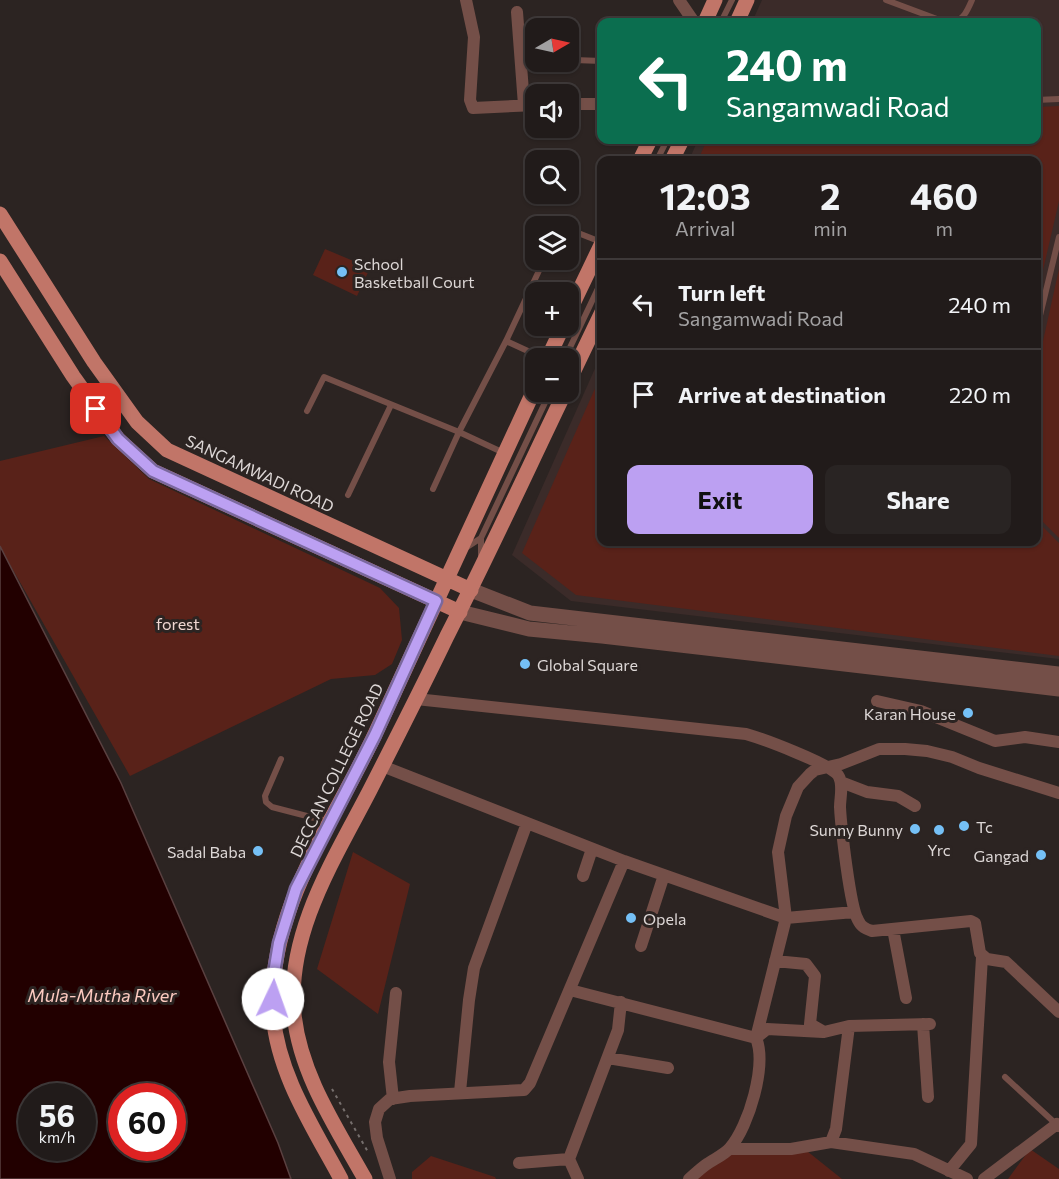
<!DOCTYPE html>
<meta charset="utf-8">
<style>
body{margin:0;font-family:Commissioner,sans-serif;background:#292423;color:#f1f3f6;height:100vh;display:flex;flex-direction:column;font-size:22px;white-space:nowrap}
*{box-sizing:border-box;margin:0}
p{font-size:20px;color:#a2a1a2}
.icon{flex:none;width:33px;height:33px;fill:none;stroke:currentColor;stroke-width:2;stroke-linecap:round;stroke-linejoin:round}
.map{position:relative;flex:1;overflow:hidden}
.drawer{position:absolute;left:597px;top:156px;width:444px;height:390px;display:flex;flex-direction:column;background:#211b1a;border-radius:12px;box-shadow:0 2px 4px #0004,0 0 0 2px #3e3939}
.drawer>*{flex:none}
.banner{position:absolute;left:597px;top:18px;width:444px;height:126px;border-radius:12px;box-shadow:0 2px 4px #0004,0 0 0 2px #3e3939;background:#0b6e4f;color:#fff;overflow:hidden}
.needle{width:39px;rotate:81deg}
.tools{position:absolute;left:525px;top:18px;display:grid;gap:12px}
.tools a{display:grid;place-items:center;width:54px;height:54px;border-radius:12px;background:#211b1a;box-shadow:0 2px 4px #0004,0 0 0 2px #3e3939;font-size:30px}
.speed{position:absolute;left:18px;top:1083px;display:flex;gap:12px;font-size:30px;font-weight:700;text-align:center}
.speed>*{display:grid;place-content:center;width:78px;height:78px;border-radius:50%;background:#211b1a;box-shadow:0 2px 4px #0004,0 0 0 2px #3e3939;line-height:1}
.speed small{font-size:15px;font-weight:400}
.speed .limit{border:9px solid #d22;background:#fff;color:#111}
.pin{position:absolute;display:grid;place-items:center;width:51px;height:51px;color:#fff;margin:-26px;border-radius:12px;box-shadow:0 3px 9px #0006}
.me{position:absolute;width:66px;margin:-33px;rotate:3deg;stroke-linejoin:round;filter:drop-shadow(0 0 4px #0008)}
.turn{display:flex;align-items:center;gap:21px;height:126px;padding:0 30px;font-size:27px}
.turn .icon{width:78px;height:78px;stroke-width:2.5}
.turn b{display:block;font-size:42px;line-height:51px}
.eta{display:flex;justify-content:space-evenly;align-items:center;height:102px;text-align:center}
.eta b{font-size:36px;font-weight:700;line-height:42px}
.cta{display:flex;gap:12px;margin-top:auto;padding:12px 30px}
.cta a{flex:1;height:69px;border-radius:12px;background:#bca0f2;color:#111;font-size:24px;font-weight:700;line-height:69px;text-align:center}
.cta a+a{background:#292423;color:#f1f3f6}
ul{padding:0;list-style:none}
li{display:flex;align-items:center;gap:18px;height:90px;padding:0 30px;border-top:2px solid #3e3939}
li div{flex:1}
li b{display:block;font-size:22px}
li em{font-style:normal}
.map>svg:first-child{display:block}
.built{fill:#3b2b29}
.green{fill:#592219}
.water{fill:#200;stroke:#5a4040;stroke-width:1.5;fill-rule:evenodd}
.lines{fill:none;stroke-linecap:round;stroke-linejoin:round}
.path{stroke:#766f6d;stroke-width:2;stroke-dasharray:3 4.5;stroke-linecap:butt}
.service{stroke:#744f48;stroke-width:6}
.minor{stroke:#744f48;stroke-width:12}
.tertiary{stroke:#744f48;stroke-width:15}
.primary{stroke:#c17568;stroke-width:15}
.route-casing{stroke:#7a689d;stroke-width:15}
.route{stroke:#bca0f2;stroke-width:10}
.poi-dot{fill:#75c0f6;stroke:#2c2422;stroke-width:2}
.labels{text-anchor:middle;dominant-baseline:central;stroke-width:6;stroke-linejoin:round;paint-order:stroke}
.poi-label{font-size:16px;fill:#ddd7d6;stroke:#2c2422;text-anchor:start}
.street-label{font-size:16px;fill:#ddd7d6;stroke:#2c2422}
.park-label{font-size:16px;fill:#f0d7d2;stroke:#2c2422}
.water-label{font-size:18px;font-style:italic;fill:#fdcbc1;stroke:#2c2422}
</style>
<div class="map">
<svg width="1059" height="1179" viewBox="0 0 1059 1179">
<rect width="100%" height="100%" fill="#2c2422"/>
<!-- built -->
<path class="built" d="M 762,0 L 1059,0 L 1059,659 L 571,601 L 512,555 L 601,355 L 602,542 L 1036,542 L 1036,160 L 689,160 L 698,140 L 1036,140 L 1036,22 L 752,22 Z"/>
<!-- green -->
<path class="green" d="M 1059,106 L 1059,201 L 1037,296 L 1036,160 L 698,160 L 707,140 L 1036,140 L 1037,107 Z
M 325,249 L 370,268 L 357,296 L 313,275 Z
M 1059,269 L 1059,538 L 1037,516 L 1037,368 Z
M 601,375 L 602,542 L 1036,542 L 1037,521 L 1059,543 L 1059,656 L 576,595 L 522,553 Z
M 104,436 L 149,479 L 380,588 L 399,608 L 402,640 L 392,664 L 375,675 L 331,679 L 130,776 L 0,547 L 0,461 Z
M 353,852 L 410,884 L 378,1014 L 317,969 Z
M 802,1147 L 842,1179 L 691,1179 L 735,1149 Z
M 1030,1149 L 1059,1169 L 1059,1179 L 1008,1179 Z
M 431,1156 L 495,1177 L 496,1179 L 412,1179 L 412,1172 Z"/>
<!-- water -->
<path class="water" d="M 0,546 L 121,783 L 278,1143 L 291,1179 L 0,1179 ZM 82,1096 L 82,1148 L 32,1148 L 32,1096 ZM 122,1096 L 172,1096 L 172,1148 L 122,1148 Z"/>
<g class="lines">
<!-- path -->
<path class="path" d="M 332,1089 L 368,1152"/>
<!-- service -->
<path class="service" d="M 886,0 L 945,22
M 721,22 L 732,0
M 953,22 C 964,20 968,9 972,0
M 574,60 L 602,61
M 1036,100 L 1059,99
M 657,160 L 667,140
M 560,226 L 562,226
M 568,229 L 601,242
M 1036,332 L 1059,237
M 506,341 L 543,358
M 565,358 L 602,280
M 307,411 L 324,377 L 459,432 L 506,341 L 544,260
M 433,489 L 459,432 L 504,453
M 348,495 L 391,405
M 464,549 L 481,538
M 481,559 L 481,538 L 550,392
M 281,759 L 265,796 L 266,802 L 272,807 L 330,822
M 1005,1077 L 1056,1124"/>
<!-- minor -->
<path class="minor" d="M 466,0 L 474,37 L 470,100 L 473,108 L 536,105
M 679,0 L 694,22
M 517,12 L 524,105
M 568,104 L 602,104
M 416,699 L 746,734 C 763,739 828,763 838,775 C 844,784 840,797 840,807 C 841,826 850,907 858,920 C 861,927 866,929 872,931 L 971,921 L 975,923 L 980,953 L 987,959 L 1006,962 L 1059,1012
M 877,701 L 921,711 L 995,741 L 1025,737 L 1059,742
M 382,766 L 624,861 L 786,918 L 854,912
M 841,782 L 867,792 L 898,796 L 915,806
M 583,876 L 592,849
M 893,929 L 906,998
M 641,946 L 664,875
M 775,961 L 806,964 L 815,976 L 810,1024 L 824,1032 L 849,1026 L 930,1024
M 570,990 L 756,1038
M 923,1024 L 928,1097
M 756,1038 L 767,1029 L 823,1032
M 608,1058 L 668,1068
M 460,1092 L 469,1000 L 474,968 L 527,823
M 393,1099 L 389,1062 L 396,993
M 831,1142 L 836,1129 L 849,1026
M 729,1149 L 791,1149 L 831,1142 L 914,1154 L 967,1179
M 519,1163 L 569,1159
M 949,1171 L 971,1144 L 982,957
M 390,1179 L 377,1138 L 375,1122 L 379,1109 L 390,1099 L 410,1096 L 524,1090 L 530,1083 L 624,861
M 578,1179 L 569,1159 L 618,1030 L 621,1002
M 689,1179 C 695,1174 701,1168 707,1164 C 714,1159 724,1155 730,1148 C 749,1126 767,1065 756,1038 L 786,918 L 778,852 L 786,816 L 798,787 L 810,774 L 815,770 L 841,764 L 879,749 L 905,749 L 927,751 L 952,757 L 979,768 L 1059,793
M 984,1179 L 1057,1124 L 1059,1126"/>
<!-- tertiary -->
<path class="tertiary" d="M 471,590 L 530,613 L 1059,674
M 460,612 L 529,629 L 602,636 L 1059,689"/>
<!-- primary -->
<path class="primary" d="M 705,22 L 715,0
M 737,22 L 747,0
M 640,160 L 650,140
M 672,160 L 682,140
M 0,214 L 94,362 L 137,422 L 167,450 L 471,590
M 0,261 L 73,376 L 118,439 L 153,471 L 460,612
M 568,314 L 602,243
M 548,358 L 563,326
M 568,383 L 602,312
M 341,1179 C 313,1127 277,1073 273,1013 C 267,909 335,821 376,732 C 430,617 482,501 536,386
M 365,1179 C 336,1127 300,1074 294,1014 C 286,933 335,858 370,790 C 396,739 422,688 447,636 C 488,556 526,473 565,392"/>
</g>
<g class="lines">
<defs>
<path id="route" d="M 96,409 L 118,439 L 153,471 L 436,601 L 375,735 L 296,889 L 279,943 L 273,979 L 273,999"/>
</defs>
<!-- route casing -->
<use href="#route" class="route-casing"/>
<!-- route -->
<use href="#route" class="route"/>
</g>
<!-- markers -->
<g class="poi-dot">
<circle cx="342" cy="272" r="6"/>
<circle cx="525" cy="664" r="6"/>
<circle cx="968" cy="713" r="6"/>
<circle cx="964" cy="826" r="6"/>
<circle cx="915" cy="829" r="6"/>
<circle cx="939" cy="830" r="6"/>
<circle cx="258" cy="851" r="6"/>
<circle cx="1041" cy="855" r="6"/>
<circle cx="631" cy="918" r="6"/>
</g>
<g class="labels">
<!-- poi labels -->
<g class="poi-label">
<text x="354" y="263">School<tspan x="354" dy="18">Basketball Court</tspan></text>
<text x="537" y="664">Global Square</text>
<text x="956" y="713" text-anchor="end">Karan House</text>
<text x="976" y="826">Tc</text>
<text x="903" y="829" text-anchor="end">Sunny Bunny</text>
<text x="939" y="849" text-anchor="middle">Yrc</text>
<text x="246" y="851" text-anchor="end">Sadal Baba</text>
<text x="1029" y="855" text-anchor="end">Gangad</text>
<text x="643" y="918">Opela</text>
</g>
<!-- street labels -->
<g class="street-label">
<text transform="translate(260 473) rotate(25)">SANGAMWADI ROAD</text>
<text transform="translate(336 770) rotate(-64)">DECCAN COLLEGE ROAD</text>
</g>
<!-- park labels -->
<g class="park-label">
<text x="178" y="623">forest</text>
</g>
<!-- water labels -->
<g class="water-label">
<text x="102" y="995">Mula-Mutha River</text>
</g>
</g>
</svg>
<div class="tools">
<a><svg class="needle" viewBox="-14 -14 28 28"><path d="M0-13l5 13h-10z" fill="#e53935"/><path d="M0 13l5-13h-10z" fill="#a2a1a2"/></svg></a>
<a><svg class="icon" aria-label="sound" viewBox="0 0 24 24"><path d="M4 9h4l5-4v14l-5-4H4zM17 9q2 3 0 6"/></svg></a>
<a><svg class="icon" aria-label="search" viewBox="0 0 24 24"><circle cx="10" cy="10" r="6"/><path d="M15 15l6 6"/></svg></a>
<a><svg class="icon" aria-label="layers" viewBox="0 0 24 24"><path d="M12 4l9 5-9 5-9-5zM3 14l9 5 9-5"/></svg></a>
<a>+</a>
<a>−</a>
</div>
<div class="speed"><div>56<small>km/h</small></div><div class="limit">60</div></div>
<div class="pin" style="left:96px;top:409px;background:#d93025"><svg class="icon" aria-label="arrive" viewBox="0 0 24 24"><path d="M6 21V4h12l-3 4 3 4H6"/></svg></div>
<svg class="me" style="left:273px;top:999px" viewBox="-20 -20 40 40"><circle r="19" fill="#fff"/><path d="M0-13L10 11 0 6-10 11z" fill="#bca0f2"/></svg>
<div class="banner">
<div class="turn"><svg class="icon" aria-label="left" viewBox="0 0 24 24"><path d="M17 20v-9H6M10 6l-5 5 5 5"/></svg><div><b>240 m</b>Sangamwadi Road</div></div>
</div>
<section class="drawer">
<div class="eta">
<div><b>12:03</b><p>Arrival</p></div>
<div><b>2</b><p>min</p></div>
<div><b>460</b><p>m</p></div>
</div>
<ul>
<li><svg class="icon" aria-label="left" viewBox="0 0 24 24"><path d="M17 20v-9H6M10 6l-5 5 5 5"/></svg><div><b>Turn left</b><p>Sangamwadi Road</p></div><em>240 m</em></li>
<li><svg class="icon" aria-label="arrive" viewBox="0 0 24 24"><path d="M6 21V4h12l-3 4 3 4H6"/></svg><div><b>Arrive at destination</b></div><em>220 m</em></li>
</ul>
<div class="cta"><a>Exit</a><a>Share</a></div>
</section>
</div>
